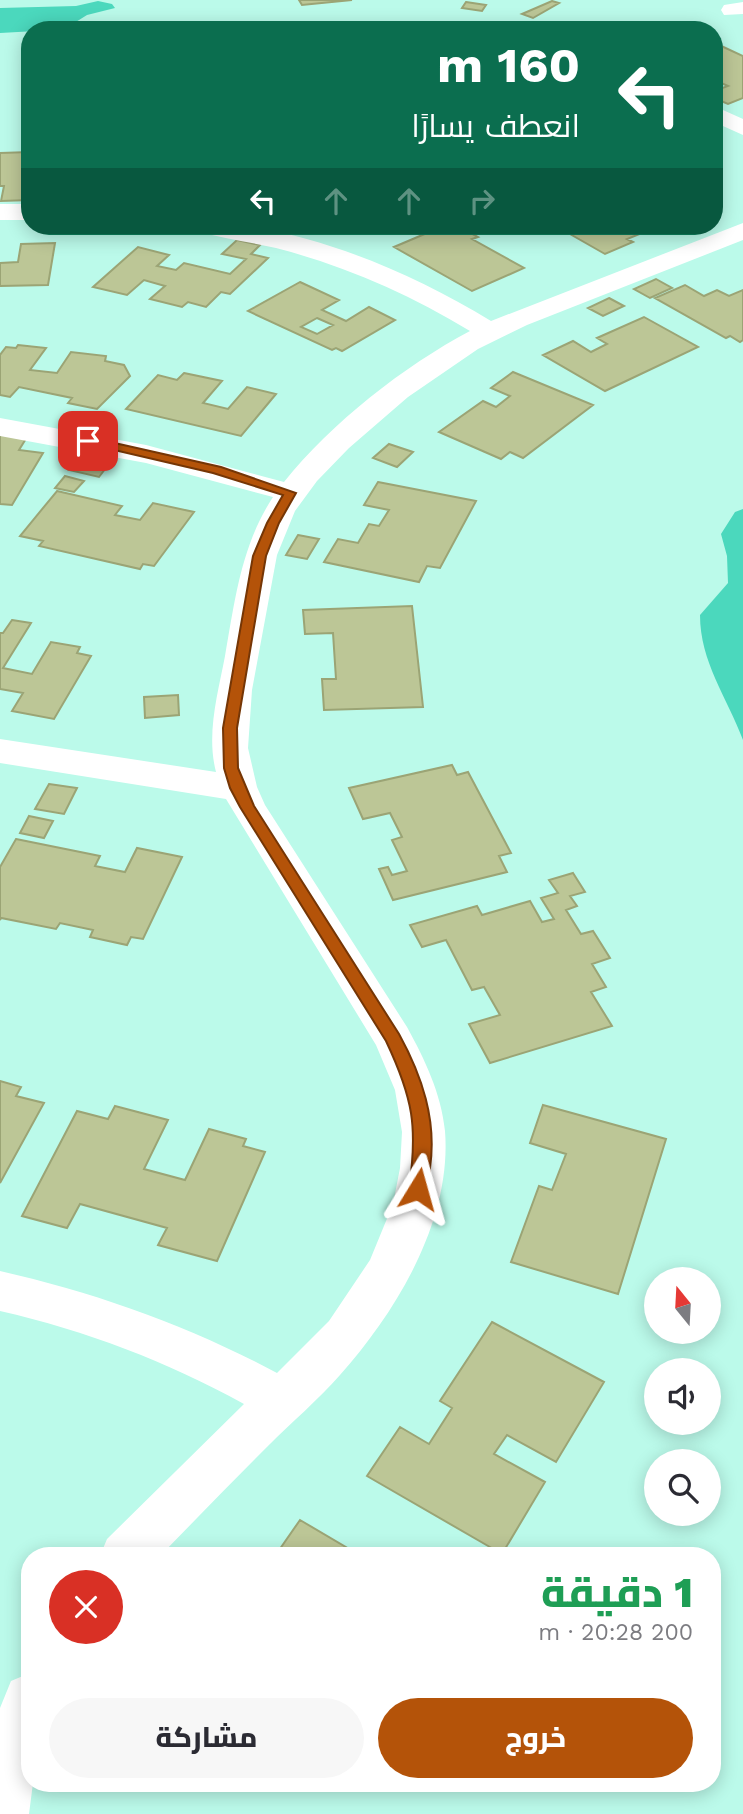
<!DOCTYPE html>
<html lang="ar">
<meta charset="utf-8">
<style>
body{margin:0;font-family:"Work Sans",Cairo,sans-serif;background:#f7f7f7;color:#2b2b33;direction:rtl;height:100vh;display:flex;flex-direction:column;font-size:26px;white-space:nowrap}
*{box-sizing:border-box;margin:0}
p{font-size:23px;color:#7c7c81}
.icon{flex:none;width:38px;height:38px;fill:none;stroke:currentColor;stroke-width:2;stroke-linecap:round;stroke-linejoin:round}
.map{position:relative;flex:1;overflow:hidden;direction:ltr}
.drawer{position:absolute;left:21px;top:1547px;width:700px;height:245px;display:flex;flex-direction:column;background:#fff;border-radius:28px;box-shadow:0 4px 18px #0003;direction:rtl}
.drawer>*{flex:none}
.banner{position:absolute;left:21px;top:21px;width:702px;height:214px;border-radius:28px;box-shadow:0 4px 18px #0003;direction:rtl;background:#0b6e4f;color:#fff;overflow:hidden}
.needle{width:46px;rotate:342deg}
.tools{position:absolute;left:644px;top:1267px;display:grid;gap:14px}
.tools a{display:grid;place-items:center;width:77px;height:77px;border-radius:50%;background:#fff;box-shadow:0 4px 18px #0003;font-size:35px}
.pin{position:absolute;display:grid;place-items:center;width:60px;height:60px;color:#fff;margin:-30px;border-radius:14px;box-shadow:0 4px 10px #0006}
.me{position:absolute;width:77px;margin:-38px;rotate:8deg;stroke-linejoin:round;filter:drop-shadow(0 0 5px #0008)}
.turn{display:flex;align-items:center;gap:24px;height:147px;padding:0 28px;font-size:32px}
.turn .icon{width:91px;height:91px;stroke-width:2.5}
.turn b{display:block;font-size:49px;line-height:60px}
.lanes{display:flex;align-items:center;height:66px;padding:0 28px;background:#0003;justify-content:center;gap:35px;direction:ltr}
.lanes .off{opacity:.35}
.round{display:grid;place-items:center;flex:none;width:74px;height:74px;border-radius:37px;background:#f7f7f7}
.headline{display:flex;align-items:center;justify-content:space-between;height:119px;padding:0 28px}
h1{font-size:42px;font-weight:800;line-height:52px;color:#1e9e55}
.button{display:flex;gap:14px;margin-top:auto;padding:14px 28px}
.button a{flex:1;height:80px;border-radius:42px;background:#b45309;color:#fff;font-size:28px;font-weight:800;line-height:80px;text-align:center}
.button a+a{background:#f7f7f7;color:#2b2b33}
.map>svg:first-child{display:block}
.water{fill:#4bd8bd}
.building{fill:#bcc696;stroke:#9ba475;stroke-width:2;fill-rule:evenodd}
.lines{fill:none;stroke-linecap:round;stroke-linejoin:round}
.street{fill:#fff;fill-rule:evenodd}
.route{fill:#b45309;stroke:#753606;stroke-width:2}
</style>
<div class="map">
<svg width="743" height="1814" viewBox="0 0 743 1814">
<rect width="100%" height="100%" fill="#bbfaea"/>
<!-- water -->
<path class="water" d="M 98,1 L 112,4 L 115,8 L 87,15 L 71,25 L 54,30 L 0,33 L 0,8 L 76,6 Z
M 743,509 L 743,740 C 727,697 700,662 700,615 L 728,583 L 727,556 L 721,534 L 735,512 Z"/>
<!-- building -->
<path class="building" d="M 299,0 L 352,0 L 302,5 Z
M 552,1 L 559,3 L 533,18 L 522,14 Z
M 466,2 L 486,5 L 482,11 L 462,8 Z
M 717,44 L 743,56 L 743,98 L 728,104 L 714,98 L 714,91 L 728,86 L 714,80 L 714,45 Z
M 30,152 L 30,200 L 1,201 L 4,186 L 0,186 L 0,153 Z
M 433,226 L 458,226 L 478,237 L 472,239 L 524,268 L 472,291 L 394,247 L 427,233 L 422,230 Z
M 556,226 L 659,226 L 627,239 L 633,242 L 605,254 Z
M 237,240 L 260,245 L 251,254 L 268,258 L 230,294 L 221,292 L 206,307 L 188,302 L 182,307 L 150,299 L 165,286 L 144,280 L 127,295 L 93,287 L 138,247 L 169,255 L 157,266 L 176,270 L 184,263 L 230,274 L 246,259 L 222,254 Z
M 55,243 L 48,285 L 0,286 L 0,263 L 18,262 L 21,244 Z
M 656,279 L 672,288 L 650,298 L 634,289 Z
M 300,282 L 339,300 L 322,310 L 346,321 L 369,307 L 395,320 L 342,351 L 336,348 L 332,350 L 248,311 ZM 317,318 L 333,325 L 317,334 L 301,327 Z
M 685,285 L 704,296 L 717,290 L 729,296 L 743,290 L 743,340 L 740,342 L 730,336 L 726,338 L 655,298 Z
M 609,298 L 624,306 L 603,316 L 588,308 Z
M 644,317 L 698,347 L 605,391 L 543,355 L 573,341 L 591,352 L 607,344 L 597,338 Z
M 18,345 L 46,348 L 30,370 L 57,373 L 71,352 L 106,356 L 105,361 L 124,365 L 130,376 L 97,409 L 68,403 L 72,398 L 19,387 L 10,397 L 0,395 L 0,355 L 6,347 L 16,348 Z
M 513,372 L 593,405 L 523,458 L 510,452 L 501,459 L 439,432 L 483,401 L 496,407 L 510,396 L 491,388 Z
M 184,373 L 222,381 L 203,403 L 228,409 L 247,387 L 276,394 L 241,436 L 126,409 L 158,375 L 177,380 Z
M 0,434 L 27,437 L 19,450 L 43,453 L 12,505 L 0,504 Z
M 389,444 L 413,452 L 397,467 L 373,458 Z
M 83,454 L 112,460 L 99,477 L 69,470 Z
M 65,476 L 84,481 L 74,492 L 55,488 Z
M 378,482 L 476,501 L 440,568 L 427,566 L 419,582 L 324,562 L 338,539 L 358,543 L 369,524 L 379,526 L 389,510 L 364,505 Z
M 57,491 L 122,506 L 115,515 L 140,520 L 153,503 L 194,512 L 154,566 L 143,564 L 140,569 L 39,546 L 43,541 L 20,536 Z
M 298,535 L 319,539 L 307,559 L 286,555 Z
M 412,606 L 423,707 L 324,710 L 322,679 L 336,679 L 333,633 L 305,634 L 303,610 Z
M 12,620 L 31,623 L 3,668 L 32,674 L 51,642 L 80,647 L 77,653 L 91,656 L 54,719 L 12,711 L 23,693 L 0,689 L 0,633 L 3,633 Z
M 178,695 L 179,715 L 145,718 L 144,697 Z
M 452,765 L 457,775 L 468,772 L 511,853 L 499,856 L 507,872 L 393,900 L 379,869 L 388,867 L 392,875 L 407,871 L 392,840 L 402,837 L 390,813 L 363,819 L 349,788 Z
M 49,784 L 77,788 L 64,814 L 35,809 Z
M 29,816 L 53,821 L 44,838 L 20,833 Z
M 16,839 L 100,856 L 95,866 L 125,872 L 137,848 L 182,857 L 143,939 L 131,937 L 127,945 L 90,937 L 93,930 L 60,923 L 56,929 L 1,918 L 0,920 L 0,867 Z
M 573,873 L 585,892 L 570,896 L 577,906 L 566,910 L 581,934 L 593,931 L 610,958 L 592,964 L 606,987 L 591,992 L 612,1026 L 490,1063 L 469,1024 L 500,1015 L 484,987 L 472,990 L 446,940 L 422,947 L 410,925 L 477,906 L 482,915 L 530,901 L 542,922 L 554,919 L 541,898 L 558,893 L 549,880 Z
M 0,1081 L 21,1087 L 16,1096 L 44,1103 L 0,1183 Z
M 543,1105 L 666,1139 L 618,1294 L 511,1262 L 539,1186 L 552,1190 L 566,1154 L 530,1143 Z
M 115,1106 L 168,1120 L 144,1169 L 185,1180 L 209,1129 L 246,1139 L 243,1146 L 265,1152 L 217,1261 L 158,1245 L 167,1228 L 80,1204 L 67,1228 L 22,1216 L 77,1111 L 108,1119 Z
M 492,1322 L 604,1382 L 556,1462 L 507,1435 L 494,1454 L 545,1482 L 502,1554 L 367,1476 L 400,1427 L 429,1444 L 452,1408 L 440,1401 Z
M 300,1520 L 361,1556 L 275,1556 Z"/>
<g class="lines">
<!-- street -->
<path class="street" d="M 743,2 L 743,14 L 724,15 L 721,10 L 724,5 Z
M 714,106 L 743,119 L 743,135 L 714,122 Z
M 0,204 L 30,204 L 30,220 L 0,220 Z
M 743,223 L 743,240 L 527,325 L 478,349 L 408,397 L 349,448 L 317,481 L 295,511 L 277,555 L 252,690 L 248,748 L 257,787 L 265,805 L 407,1027 C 425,1060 441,1093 445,1131 C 452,1220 397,1311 340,1375 C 318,1400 292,1422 268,1446 C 232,1482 196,1519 160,1556 L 100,1556 L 107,1539 L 244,1404 C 166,1361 87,1331 0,1311 L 0,1271 C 97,1293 189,1326 277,1373 L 329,1321 L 370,1260 L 393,1204 L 400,1168 L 402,1132 L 395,1090 L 376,1045 L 226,799 L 0,763 L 0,739 L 216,772 C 206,734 218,693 225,656 C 235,600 241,546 273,497 L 146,463 L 0,436 L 0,418 L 146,445 L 284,482 C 331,423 404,366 470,331 C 409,294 345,266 276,248 C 249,242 222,238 196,231 L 192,226 C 210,226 229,224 246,226 C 332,239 417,276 491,321 Z
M 30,1673 L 30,1783 L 33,1783 L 29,1814 L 0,1814 L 0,1708 L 11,1681 Z"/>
</g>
<!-- route -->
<path class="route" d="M 88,437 L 221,467 L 296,493 L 279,523 L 266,556 L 237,728 L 238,768 L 254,806 L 399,1034 C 422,1076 437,1120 430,1168 C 429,1177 429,1187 424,1195 L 418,1197 L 412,1195 L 409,1189 C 418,1127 413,1098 386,1041 L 240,807 L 230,788 L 224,768 L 223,728 L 253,556 L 267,523 L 283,495 L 213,473 L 84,443 L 84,438 Z"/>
</svg>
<div class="tools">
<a><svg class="needle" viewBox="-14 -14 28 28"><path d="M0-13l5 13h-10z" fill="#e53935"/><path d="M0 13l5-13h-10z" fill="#7c7c81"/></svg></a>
<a><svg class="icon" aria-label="sound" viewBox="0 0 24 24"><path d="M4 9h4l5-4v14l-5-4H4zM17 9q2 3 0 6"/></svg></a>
<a><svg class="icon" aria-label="search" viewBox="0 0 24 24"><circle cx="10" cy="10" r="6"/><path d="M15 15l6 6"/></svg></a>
</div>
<div class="pin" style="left:88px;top:441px;background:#d93025"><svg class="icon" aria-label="arrive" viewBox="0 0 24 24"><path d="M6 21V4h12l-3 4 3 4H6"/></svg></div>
<svg class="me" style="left:418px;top:1189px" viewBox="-20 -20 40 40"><path d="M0-17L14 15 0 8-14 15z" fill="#b45309" stroke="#fff" stroke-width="4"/></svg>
<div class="banner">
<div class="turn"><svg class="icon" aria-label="left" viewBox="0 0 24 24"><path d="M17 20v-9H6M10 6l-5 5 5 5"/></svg><div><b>160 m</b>انعطف يسارًا</div></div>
<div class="lanes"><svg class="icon" aria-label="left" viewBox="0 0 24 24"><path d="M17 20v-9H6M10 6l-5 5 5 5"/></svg><svg class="icon off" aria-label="ahead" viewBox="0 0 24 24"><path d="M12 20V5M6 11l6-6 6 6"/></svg><svg class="icon off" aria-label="ahead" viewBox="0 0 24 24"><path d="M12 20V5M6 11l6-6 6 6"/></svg><svg class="icon off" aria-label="right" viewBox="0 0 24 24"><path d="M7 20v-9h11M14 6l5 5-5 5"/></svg></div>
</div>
<section class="drawer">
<div class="headline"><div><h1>1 دقيقة</h1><p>200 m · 20:28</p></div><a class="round" style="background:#d93025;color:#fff"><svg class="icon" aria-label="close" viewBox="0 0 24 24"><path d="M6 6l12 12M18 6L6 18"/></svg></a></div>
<div class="button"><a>خروج</a><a>مشاركة</a></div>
</section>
</div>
